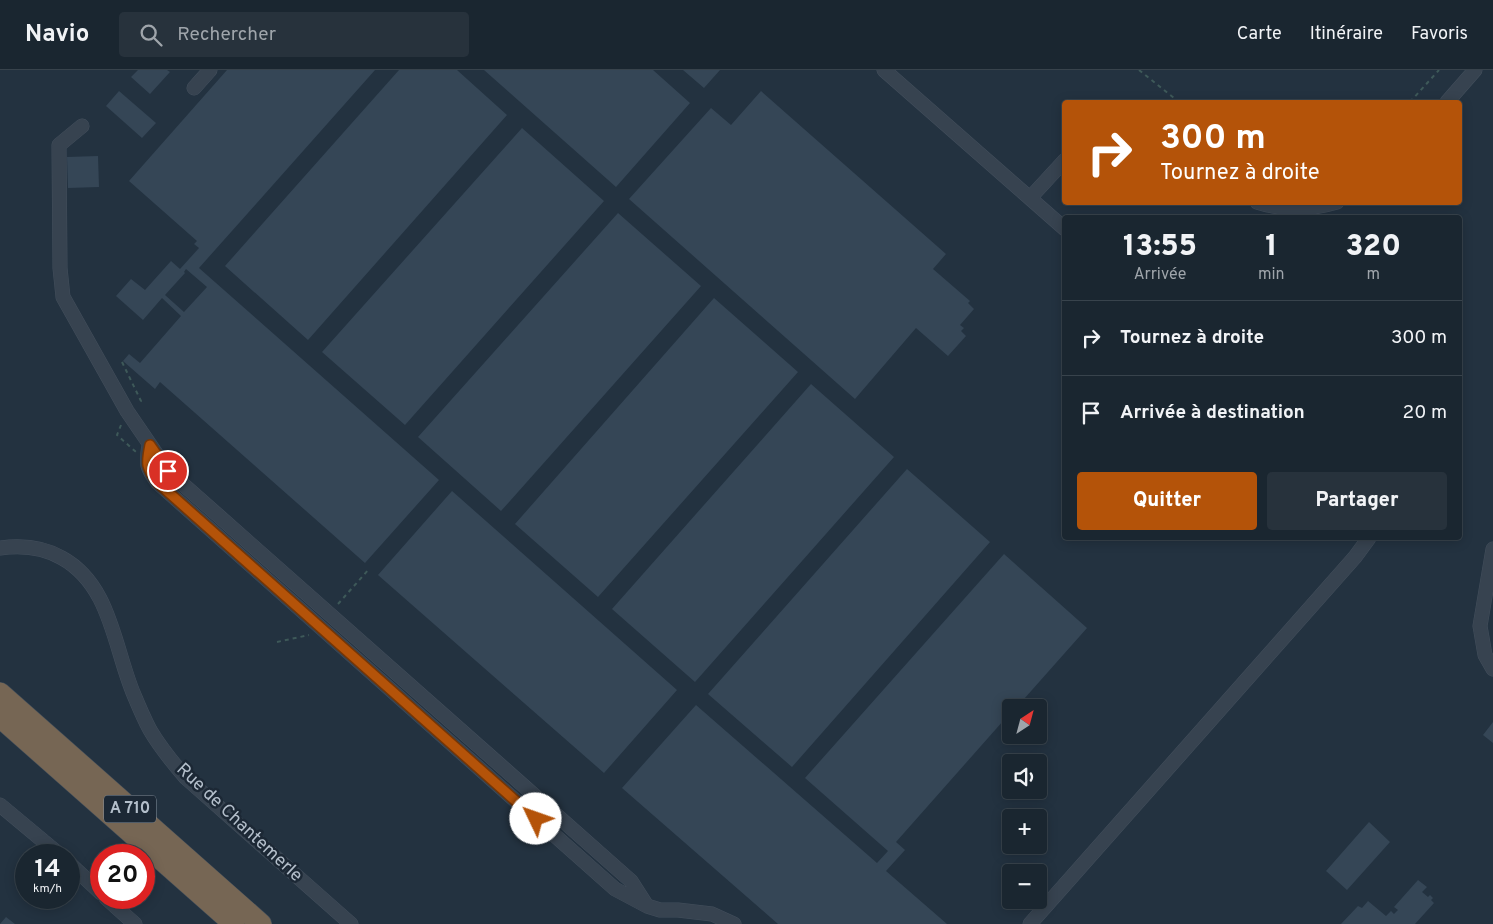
<!DOCTYPE html>
<html lang="fr">
<meta charset="utf-8">
<style>
body{margin:0;font-family:Overpass,sans-serif;background:#27323c;color:#f1f3f6;height:100vh;display:flex;flex-direction:column;font-size:19px;white-space:nowrap}
*{box-sizing:border-box;margin:0}
p{font-size:16px;color:#9fa5ab}
.icon{flex:none;width:28px;height:28px;fill:none;stroke:currentColor;stroke-width:2;stroke-linecap:round;stroke-linejoin:round}
.map{position:relative;flex:1;overflow:hidden}
.drawer{position:absolute;left:1062px;top:145px;width:400px;height:325px;display:flex;flex-direction:column;background:#1a2630;border-radius:5px;box-shadow:0 2px 12px #0003,0 0 0 1px #38434c}
.drawer>*{flex:none}
.banner{position:absolute;left:1062px;top:30px;width:400px;height:105px;border-radius:5px;box-shadow:0 2px 12px #0003,0 0 0 1px #38434c;background:#b45309;color:#fff;overflow:hidden}
.needle{width:32px;rotate:36deg}
.controls{position:absolute;left:1002px;top:629px;display:grid;gap:10px}
.controls a{display:grid;place-items:center;width:45px;height:45px;border-radius:5px;background:#1a2630;box-shadow:0 2px 12px #0003,0 0 0 1px #38434c;font-size:25px}
.speed{position:absolute;left:15px;top:774px;display:flex;gap:10px;font-size:25px;font-weight:700;text-align:center}
.speed>*{display:grid;place-content:center;width:65px;height:65px;border-radius:50%;background:#1a2630;box-shadow:0 2px 12px #0003,0 0 0 1px #38434c;line-height:1}
.speed small{font-size:12px;font-weight:400}
.speed .limit{border:8px solid #d22;background:#fff;color:#111}
.pin{position:absolute;display:grid;place-items:center;width:42px;height:42px;color:#fff;margin:-21px;border:2px solid #fff;border-radius:50%;box-shadow:0 1px 5px #0007}
.me{position:absolute;width:55px;margin:-28px;rotate:312deg;stroke-linejoin:round;filter:drop-shadow(0 0 4px #0008)}
.turn{display:flex;align-items:center;gap:18px;height:105px;padding:0 15px;font-size:22px}
.turn .icon{width:65px;height:65px;stroke-width:2.5}
.turn b{display:block;font-size:35px;line-height:42px}
.eta{display:flex;justify-content:space-evenly;align-items:center;height:85px;text-align:center}
.eta b{font-size:30px;font-weight:800;line-height:35px}
.button{display:flex;gap:10px;margin-top:auto;padding:10px 15px}
.button a{flex:1;height:58px;border-radius:5px;background:#b45309;color:#fff;font-size:20px;font-weight:800;line-height:58px;text-align:center}
.button a+a{background:#27323c;color:#f1f3f6}
ul{padding:0;list-style:none}
li{display:flex;align-items:center;gap:15px;height:75px;padding:0 15px;border-top:1px solid #38434c}
li div{flex:1}
li b{display:block;font-size:19px}
li em{font-style:normal}
header{display:flex;align-items:center;gap:30px;box-sizing:border-box;height:70px;padding:0 25px;background:#1a2630;border-bottom:1px solid #38434c}
header strong{font-size:24px}
nav{display:flex;gap:28px;margin-inline-start:auto;font-size:18px}
.search{width:350px;height:45px;background:#27323c;display:flex;align-items:center;gap:12px;box-sizing:border-box;padding:0 18px;border-radius:5px;color:#9fa5ab;font-size:19px}
.map>svg:first-child{display:block}
.building{fill:#354656;fill-rule:evenodd}
.lines{fill:none;stroke-linecap:round;stroke-linejoin:round}
.minor-casing{stroke:#434f5c;stroke-width:15}
.highway-casing{stroke:#424e5a;stroke-width:22}
.path{stroke:#3e5959;stroke-width:2;stroke-dasharray:4 4;stroke-linecap:butt}
.minor{stroke:#374350;stroke-width:14}
.highway{stroke:#766654;stroke-width:21}
.route-casing{stroke:#753606;stroke-width:12}
.route{stroke:#b45309;stroke-width:9}
.labels{text-anchor:middle;dominant-baseline:central;stroke-width:5;stroke-linejoin:round;paint-order:stroke}
.shield{fill:#1c2835;stroke:#86919d;stroke-width:1}
.shield-label{font-size:16px;font-weight:bold;fill:#b3beca}
.street-label{font-size:18px;fill:#b3beca;stroke:#1c2835}
</style>
<header>
<strong>Navio</strong>
<div class="search"><svg class="icon" aria-label="search" viewBox="0 0 24 24"><circle cx="10" cy="10" r="6"/><path d="M15 15l6 6"/></svg>Rechercher</div>
<nav><a>Carte</a><a>Itinéraire</a><a>Favoris</a></nav>
</header>
<div class="map">
<svg width="1493" height="854" viewBox="0 0 1493 854">
<rect width="100%" height="100%" fill="#233240"/>
<!-- building -->
<path class="building" d="M 138,0 L 167,0 L 170,2 L 150,24 L 131,7 Z
M 227,0 L 375,0 L 199,198 L 439,410 L 365,493 L 160,312 L 155,319 L 123,291 L 129,284 L 140,293 L 181,246 L 162,228 L 143,250 L 116,226 L 131,209 L 145,220 L 171,191 L 180,199 L 199,178 L 194,174 L 197,171 L 129,111 ZM 186,199 L 207,217 L 184,242 L 165,225 L 185,203 L 184,202 Z
M 399,0 L 457,0 L 507,45 L 308,270 L 225,196 Z
M 484,0 L 653,0 L 690,33 L 616,117 Z
M 683,0 L 720,0 L 704,18 Z
M 119,21 L 156,53 L 142,68 L 106,36 Z
M 761,21 L 946,184 L 933,199 L 970,231 L 968,233 L 974,239 L 960,255 L 964,258 L 961,261 L 966,266 L 948,286 L 916,258 L 855,329 L 629,129 L 711,38 L 731,55 Z
M 522,58 L 604,131 L 405,355 L 322,282 Z
M 98,86 L 99,117 L 68,118 L 67,87 Z
M 618,143 L 701,216 L 501,441 L 418,367 Z
M 714,228 L 798,302 L 598,527 L 515,454 Z
M 811,314 L 894,387 L 695,612 L 612,539 Z
M 907,399 L 990,472 L 792,697 L 708,624 Z
M 452,421 L 677,620 L 604,703 L 378,505 Z
M 1004,484 L 1087,558 L 1016,638 L 1011,638 L 1011,642 L 896,772 L 905,780 L 886,801 L 947,854 L 778,854 L 622,718 L 696,635 L 877,793 L 888,781 L 805,708 Z
M 1493,652 L 1493,673 L 1483,665 Z
M 1369,752 L 1390,772 L 1347,820 L 1326,801 Z
M 1418,810 L 1427,817 L 1422,822 L 1428,827 L 1430,825 L 1433,828 L 1431,830 L 1434,833 L 1415,854 L 1341,854 L 1358,836 L 1362,838 L 1368,831 L 1386,846 L 1391,841 L 1394,844 L 1398,840 L 1394,837 Z
M 6,847 L 15,854 L 0,854 Z"/>
<g class="lines">
<defs>
<path id="minor" d="M 884,0 L 1065,159
M 194,18 L 210,0
M 1447,32 L 1475,0
M 82,56 L 59,75 L 60,198 L 63,227 L 127,341 L 168,401 L 631,811 L 647,836
M 1030,128 L 1065,90
M 1257,132 C 1285,141 1309,140 1337,132
M 149,375 C 146,394 146,398 158,413 L 615,819 L 647,836 L 660,840 L 678,840 L 712,844 L 734,854
M 0,478 C 22,475 43,477 62,488 C 111,515 114,578 134,625 C 139,637 144,649 150,660 C 160,677 173,693 186,708 L 351,854
M 1493,479 L 1480,556 L 1485,585 L 1493,599
M 0,735 L 60,785
M 69,793 L 101,823
M 106,828 L 135,854
M 1030,854 L 1355,487 L 1369,468"/>
<path id="highway" d="M 0,623 L 261,854
M 0,647 L 234,854"/>
</defs>
<!-- minor casing -->
<use href="#minor" class="minor-casing"/>
<!-- highway casing -->
<use href="#highway" class="highway-casing"/>
<!-- path -->
<path class="path" d="M 1139,0 L 1179,32
M 1410,32 L 1439,0
M 122,292 L 141,331 L 138,334
M 121,355 L 117,365 L 136,382
M 338,534 L 369,499
M 277,572 L 309,565"/>
<!-- minor -->
<use href="#minor" class="minor"/>
<!-- highway -->
<use href="#highway" class="highway"/>
</g>
<g class="lines">
<defs>
<path id="route" d="M 168,401 L 150,375 C 146,394 146,398 158,413 L 536,749"/>
</defs>
<!-- route casing -->
<use href="#route" class="route-casing"/>
<!-- route -->
<use href="#route" class="route"/>
</g>
<g class="labels">
<!-- shield labels -->
<rect class="shield" x="104" y="725.5" width="52" height="27" rx="4"/>
<g class="shield-label">
<text x="130" y="739">A 710</text>
</g>
<!-- street labels -->
<g class="street-label">
<text transform="translate(239 753) rotate(43)">Rue de Chantemerle</text>
</g>
</g>
</svg>
<div class="controls">
<a><svg class="needle" viewBox="-14 -14 28 28"><path d="M0-13l5 13h-10z" fill="#e53935"/><path d="M0 13l5-13h-10z" fill="#9fa5ab"/></svg></a>
<a><svg class="icon" aria-label="sound" viewBox="0 0 24 24"><path d="M4 9h4l5-4v14l-5-4H4zM17 9q2 3 0 6"/></svg></a>
<a>+</a>
<a>−</a>
</div>
<div class="speed"><div>14<small>km/h</small></div><div class="limit">20</div></div>
<div class="pin" style="left:168px;top:401px;background:#d93025"><svg class="icon" aria-label="arrive" viewBox="0 0 24 24"><path d="M6 21V4h12l-3 4 3 4H6"/></svg></div>
<svg class="me" style="left:536px;top:749px" viewBox="-20 -20 40 40"><circle r="19" fill="#fff"/><path d="M0-13L10 11 0 6-10 11z" fill="#b45309"/></svg>
<div class="banner">
<div class="turn"><svg class="icon" aria-label="right" viewBox="0 0 24 24"><path d="M7 20v-9h11M14 6l5 5-5 5"/></svg><div><b>300 m</b>Tournez à droite</div></div>
</div>
<section class="drawer">
<div class="eta">
<div><b>13:55</b><p>Arrivée</p></div>
<div><b>1</b><p>min</p></div>
<div><b>320</b><p>m</p></div>
</div>
<ul>
<li><svg class="icon" aria-label="right" viewBox="0 0 24 24"><path d="M7 20v-9h11M14 6l5 5-5 5"/></svg><div><b>Tournez à droite</b></div><em>300 m</em></li>
<li><svg class="icon" aria-label="arrive" viewBox="0 0 24 24"><path d="M6 21V4h12l-3 4 3 4H6"/></svg><div><b>Arrivée à destination</b></div><em>20 m</em></li>
</ul>
<div class="button"><a>Quitter</a><a>Partager</a></div>
</section>
</div>
